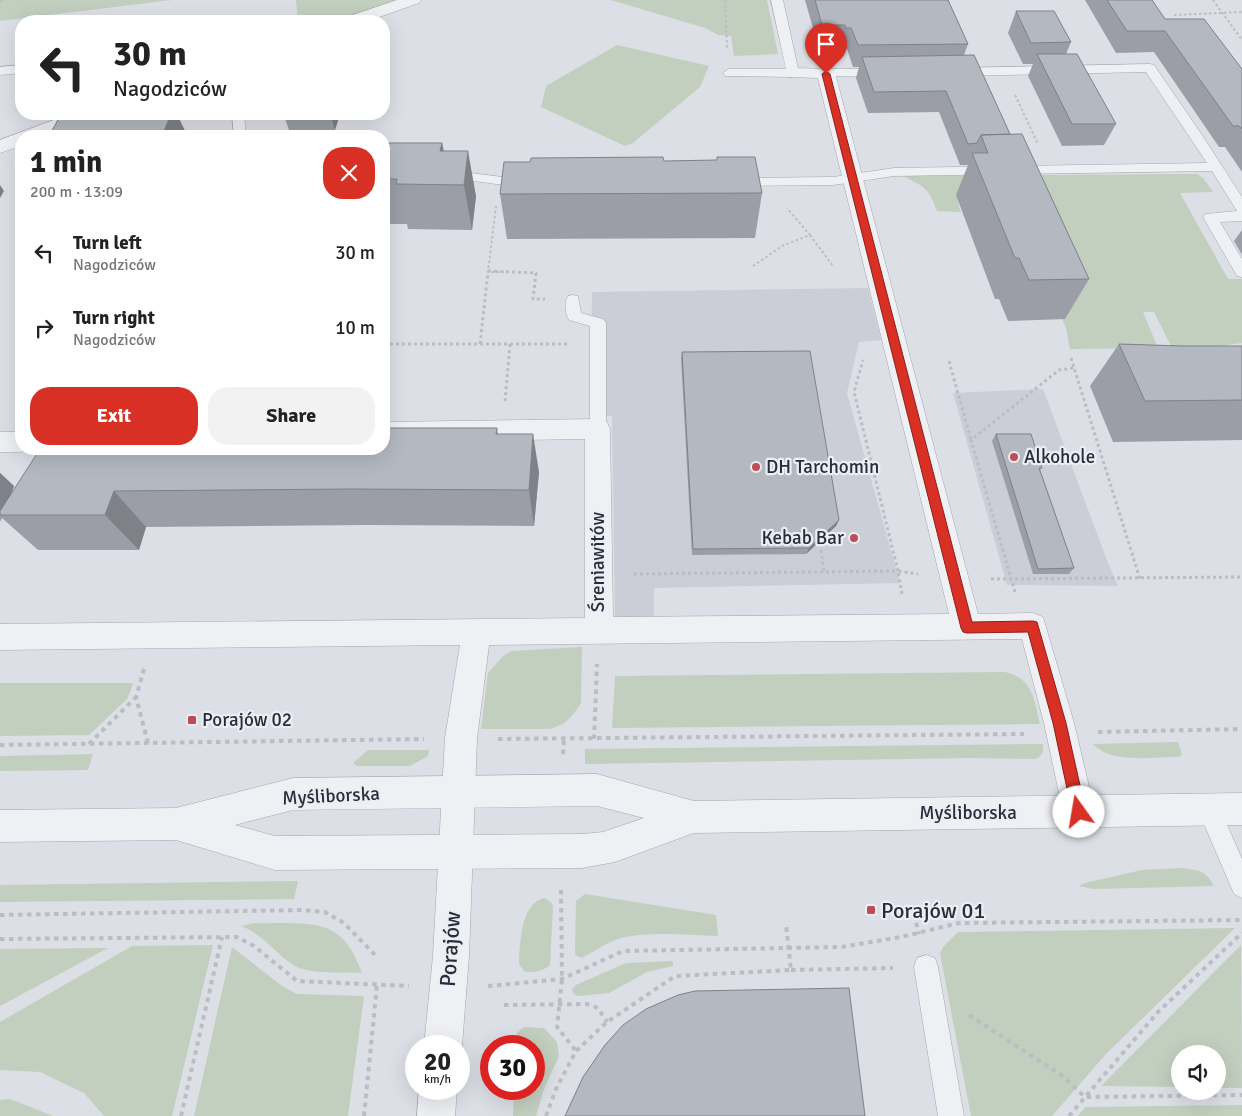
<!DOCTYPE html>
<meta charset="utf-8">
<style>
body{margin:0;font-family:Signika,sans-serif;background:#f2f2f2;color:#222;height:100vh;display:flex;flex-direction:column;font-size:19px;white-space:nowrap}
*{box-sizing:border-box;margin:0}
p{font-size:16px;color:#767676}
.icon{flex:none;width:28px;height:28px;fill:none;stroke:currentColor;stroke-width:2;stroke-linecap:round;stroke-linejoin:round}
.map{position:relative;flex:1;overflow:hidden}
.details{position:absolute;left:15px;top:130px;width:375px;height:325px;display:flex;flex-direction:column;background:#fff;border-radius:20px;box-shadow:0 5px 20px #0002}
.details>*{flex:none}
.top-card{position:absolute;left:15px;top:15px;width:375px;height:105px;border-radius:20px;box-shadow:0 5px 20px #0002;background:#fff;color:#222;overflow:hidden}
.buttons{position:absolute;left:1171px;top:1045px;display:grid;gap:10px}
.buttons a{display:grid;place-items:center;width:55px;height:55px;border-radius:50%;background:#fff;box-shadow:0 5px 20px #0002;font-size:25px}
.speed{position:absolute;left:405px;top:1035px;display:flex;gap:10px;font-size:25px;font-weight:700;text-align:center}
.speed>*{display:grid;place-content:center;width:65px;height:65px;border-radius:50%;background:#fff;box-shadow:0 5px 20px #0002;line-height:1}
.speed small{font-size:12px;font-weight:400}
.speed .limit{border:8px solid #d22;background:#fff;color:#111}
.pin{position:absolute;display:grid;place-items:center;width:42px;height:42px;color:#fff;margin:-51px -21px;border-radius:50% 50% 50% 0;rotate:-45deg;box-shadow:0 0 5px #0007}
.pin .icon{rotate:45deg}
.me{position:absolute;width:55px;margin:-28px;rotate:347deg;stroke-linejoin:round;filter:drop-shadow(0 0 4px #0008)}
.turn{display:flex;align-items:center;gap:18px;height:105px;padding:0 15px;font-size:22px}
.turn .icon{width:65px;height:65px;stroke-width:2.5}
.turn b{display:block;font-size:35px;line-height:42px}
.round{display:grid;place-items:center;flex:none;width:52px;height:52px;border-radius:20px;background:#f2f2f2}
.summary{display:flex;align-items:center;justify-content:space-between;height:85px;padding:0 15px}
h1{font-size:30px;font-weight:700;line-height:38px}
.button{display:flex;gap:10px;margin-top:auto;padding:10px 15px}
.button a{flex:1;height:58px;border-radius:20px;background:#d93025;color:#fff;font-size:20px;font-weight:700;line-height:58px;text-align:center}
.button a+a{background:#f2f2f2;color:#222}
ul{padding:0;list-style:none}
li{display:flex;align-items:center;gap:15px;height:75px;padding:0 15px}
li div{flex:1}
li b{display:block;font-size:19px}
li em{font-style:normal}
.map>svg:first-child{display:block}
.built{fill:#cbced6}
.green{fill:#c2cebe}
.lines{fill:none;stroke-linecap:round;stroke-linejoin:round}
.service-casing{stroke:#a2a6ae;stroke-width:1}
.minor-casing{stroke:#a2a6ae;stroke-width:1}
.tertiary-casing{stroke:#a2a6ae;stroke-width:1}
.path-far2{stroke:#bbbdc4;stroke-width:2;stroke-dasharray:2.5 2.5;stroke-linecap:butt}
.path-far1{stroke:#bbbdc4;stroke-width:3;stroke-dasharray:3 3;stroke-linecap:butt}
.path{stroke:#bbbdc4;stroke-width:4;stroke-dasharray:4.5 4.5;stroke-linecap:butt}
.service{fill:#eff0f4;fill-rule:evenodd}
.minor{fill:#eff0f4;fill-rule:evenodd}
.tertiary{fill:#eff0f4;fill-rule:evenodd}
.wall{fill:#9b9ea6}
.shaded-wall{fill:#7e8187}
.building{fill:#b4b8c1;stroke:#7e8187}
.route{fill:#d93025;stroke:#8d1f18}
.poi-dot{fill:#c14b57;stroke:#ebeef3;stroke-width:2}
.labels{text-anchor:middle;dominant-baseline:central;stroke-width:4.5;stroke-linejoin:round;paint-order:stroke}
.poi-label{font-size:19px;fill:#272d3a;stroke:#ebeef3;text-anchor:start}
.street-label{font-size:19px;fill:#272d3a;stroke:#ebeef3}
.near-poi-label{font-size:22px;fill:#272d3a;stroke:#ebeef3;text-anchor:start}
.near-street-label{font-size:22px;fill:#272d3a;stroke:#ebeef3}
</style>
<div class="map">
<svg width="1242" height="1116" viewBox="0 0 1242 1116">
<rect width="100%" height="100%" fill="#dcdfe5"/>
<!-- built -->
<path class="built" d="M 868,288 L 881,340 L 859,342 L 847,393 L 900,583 L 654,588 L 654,620 L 615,616 L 612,416 L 590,413 L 592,292 Z
M 1043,389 L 1108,563 L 1118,586 L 1007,585 L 953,393 Z"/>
<!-- green -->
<path class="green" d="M 0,0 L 172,0 L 0,21 Z
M 296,0 L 400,0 L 401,1 L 339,21 L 298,21 Z
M 611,0 L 767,0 L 778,54 L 734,56 L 731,36 L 718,35 L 705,28 Z
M 617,45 L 709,66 L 700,87 L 633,143 L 625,146 L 541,107 L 546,86 Z
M 1197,174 L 1203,178 L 1213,192 L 1180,193 L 1228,279 L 1242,279 L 1242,343 L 1213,347 L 1172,348 L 1154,312 L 1143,312 L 1158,348 L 1070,349 L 1066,328 L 1011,202 L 958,203 L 961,212 L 937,211 C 928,187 926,188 903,176 Z
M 582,647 L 581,703 L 572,716 L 563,724 L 550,729 L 481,729 L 488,673 L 503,656 L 511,651 Z
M 1005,672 C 1033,679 1034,699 1040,724 L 612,728 L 615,676 Z
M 0,683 L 133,683 L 128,698 L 89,735 L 0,736 Z
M 1178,742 L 1182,755 L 1178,757 C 1153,757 1111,764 1093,744 Z
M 1043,744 C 1043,752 1043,756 1035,759 L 968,758 L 585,764 L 585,749 Z
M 368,750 L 429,750 L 428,756 L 410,766 L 357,766 L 353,763 Z
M 93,754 L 88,770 L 0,771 L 0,756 Z
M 1181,868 C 1199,871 1205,869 1214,886 L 1094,889 L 1079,886 L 1085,883 L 1142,870 Z
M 298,881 L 294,899 L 0,902 L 0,885 Z
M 585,894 L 716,915 L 718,936 C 687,935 651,931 621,938 C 607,942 595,951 582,958 L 575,955 L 576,901 Z
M 544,898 L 551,902 L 553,906 L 550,965 C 543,971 535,973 525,972 L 519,964 C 520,944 520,904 544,898 Z
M 254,923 C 275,924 317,920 334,932 C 349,941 356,958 362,973 C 343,972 309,975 293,965 C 275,953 263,934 241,926 Z
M 1235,928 L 1106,1054 L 1052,1116 L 971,1116 L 940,953 L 943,947 L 958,932 Z
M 213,945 L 172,1116 L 104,1116 L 84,1093 L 40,1072 L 0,1070 L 0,1022 L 132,946 Z
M 1241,945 L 1242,1088 L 1218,1088 L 1218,1054 L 1180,1054 L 1180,1087 L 1101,1086 Z
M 232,947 L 282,986 L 297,994 L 364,996 L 348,1116 L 194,1116 Z
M 108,948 L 0,1006 L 0,949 Z
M 673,961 L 673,966 L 647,972 L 609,993 L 577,996 L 573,993 L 572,989 L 576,985 L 626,963 Z
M 524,1027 L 544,1028 L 557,1042 L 559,1056 L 544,1089 L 536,1116 L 513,1116 L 514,1089 L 534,1089 L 534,1046 L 516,1046 L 516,1034 Z
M 10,1099 L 53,1116 L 0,1116 L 0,1100 Z
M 1242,1105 L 1242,1116 L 1078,1116 L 1085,1107 Z"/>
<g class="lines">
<defs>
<path id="service" d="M 771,0 L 783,0 L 799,73 L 793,77 L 725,76 L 723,73 L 729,69 L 786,69 Z
M 1150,64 L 1154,65 L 1202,135 L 1242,197 L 1242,221 L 1220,222 L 1242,259 L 1242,277 L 1237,276 L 1203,217 L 1205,214 L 1237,211 L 1212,171 L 894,176 L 833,185 L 734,186 L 727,182 L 734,178 L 833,177 L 894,168 L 1207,163 L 1146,72 L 956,76 L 950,72 L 956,68 Z
M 21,65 L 21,73 L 0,75 L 0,67 Z
M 826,69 L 884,69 L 890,73 L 884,77 L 822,76 L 820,73 Z
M 232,114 L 244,114 L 246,136 L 234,136 Z
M 447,170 L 527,180 L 534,184 L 527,188 L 442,177 L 440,174 Z
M 573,295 L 578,296 L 581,313 L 603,319 L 606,323 L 606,429 L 604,434 L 598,436 L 592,434 L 590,429 L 590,326 L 569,320 C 565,314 564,302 568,296 Z
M 1209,799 L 1217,802 L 1242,859 L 1242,898 L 1234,894 L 1198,810 L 1201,802 Z
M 926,955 L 935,958 L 938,967 L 964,1116 L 938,1116 L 914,967 L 917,958 Z"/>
<path id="minor" d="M 397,0 L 421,0 L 419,3 L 368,21 L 345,21 L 347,17 Z
M 793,68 L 832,69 L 835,73 L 978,614 L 1033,613 L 1043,617 L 1074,723 L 1095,812 L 1091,824 L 1079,828 L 1067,824 L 1063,812 L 1044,723 L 1022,639 L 489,645 L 477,738 L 469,956 L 462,1046 L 459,1053 L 459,1046 L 424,1046 L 433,956 L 445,738 L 460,645 L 0,650 L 0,624 L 585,618 L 585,439 L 384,442 L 384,422 L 598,419 L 607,422 L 610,429 L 613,617 L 949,614 L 818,78 L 787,77 L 784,73 L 787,69 Z
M 70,114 L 95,114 L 93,118 L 45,136 L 21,136 L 21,146 L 0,153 L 0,140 Z
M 0,432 L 21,432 L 21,449 L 30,449 L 21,452 L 0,452 Z
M 419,1089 L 457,1089 L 455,1116 L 417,1116 Z"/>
<path id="tertiary" d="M 597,774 L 694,801 L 1242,793 L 1242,825 L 694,833 L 615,862 L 582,868 L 275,870 L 176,840 L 0,842 L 0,810 L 176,808 L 293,778 ZM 597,806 L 644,818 L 603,832 L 582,834 L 275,836 L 235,825 L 293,810 Z"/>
</defs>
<!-- service casing -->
<use href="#service" class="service-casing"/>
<!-- minor casing -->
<use href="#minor" class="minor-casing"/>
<!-- tertiary casing -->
<use href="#tertiary" class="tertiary-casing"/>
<!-- path-far2 -->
<path class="path-far2" d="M 725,0 L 727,48
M 1213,0 L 1242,40
M 0,1 L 4,0
M 1174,15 L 1242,12
M 1015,95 L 1038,144
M 496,206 L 488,272 L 505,272
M 810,235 L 833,266
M 753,266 L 782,246 L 810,235 L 787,208"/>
<!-- path-far1 -->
<path class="path-far1" d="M 488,271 L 536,273 L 533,299 L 545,299
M 384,344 L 567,344
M 480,344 L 488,272
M 1071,358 L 1140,579
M 949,361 L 971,440
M 505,401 L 510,344
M 821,550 L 824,572
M 634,574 L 898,571 L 854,392 L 863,360
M 991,579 L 1242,577
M 1015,592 L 971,440 L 1059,370 L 1074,368
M 902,594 L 898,571 L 918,574"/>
<!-- path -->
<path class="path" d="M 144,669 L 136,697 L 148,743
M 1098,732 L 1242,729
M 498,739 L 1024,734
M 594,739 L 597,664
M 89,744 L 135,698
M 0,745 L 424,739
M 563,754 L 564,740
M 561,890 L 562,979 L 557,1027 L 576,1051
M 914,914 L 919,934
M 0,915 L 303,910 L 325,912 L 344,923 L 376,956
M 0,939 L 237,937 L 254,946 L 297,981 L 409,986
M 791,970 L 893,968
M 488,986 L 562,979 L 623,951 L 842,947 L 901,937 L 959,923 L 1242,920
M 504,1005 L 587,1004 L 598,1008 L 607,1022
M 969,1015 L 1061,1075 L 1085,1097 L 1242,1095
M 181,1116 L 222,937
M 364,1116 L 377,985
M 546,1116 L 556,1089 L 576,1051 L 607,1022 L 675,976 L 791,970 L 786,924
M 1069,1116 L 1158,1012 L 1242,933"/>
<!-- service -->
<use href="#service" class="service"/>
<!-- minor -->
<use href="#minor" class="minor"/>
<!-- tertiary -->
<use href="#tertiary" class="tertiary"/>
</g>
<!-- wall -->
<path class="wall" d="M 805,0 L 948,0 L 968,44 L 964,55 L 1010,134 L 1089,279 L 1065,319 L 1008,321 L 999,299 L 995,299 L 956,195 L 968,165 L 960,165 L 939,112 L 868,113 L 856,78 L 859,67 L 853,67 L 847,49 L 841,49 L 841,46 L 818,46 Z
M 1085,0 L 1152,0 L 1165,19 L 1242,69 L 1242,172 L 1225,147 L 1219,147 L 1154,52 L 1116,53 Z
M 1016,11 L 1071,42 L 1066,54 L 1116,124 L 1104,145 L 1062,146 L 1028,76 L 1033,64 L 1023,64 L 1008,33 Z
M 283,114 L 340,114 L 335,130 L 289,130 L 284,116 L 283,116 Z
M 384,143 L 442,143 L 444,151 L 476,196 L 472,230 L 408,229 L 407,224 L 384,224 Z
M 664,161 L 762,193 L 755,238 L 507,239 L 500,194 Z
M 1242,230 L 1242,255 L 1234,241 Z
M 1119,344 L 1183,346 L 1242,346 L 1242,440 L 1113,442 L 1090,386 Z
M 682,352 L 839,520 L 836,526 L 806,554 L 692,555 L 681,359 Z
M 497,428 L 498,434 L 539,472 L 534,526 L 367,525 L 146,527 L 139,550 L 38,550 L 2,518 L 0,522 L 0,473 L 14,486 L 11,495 Z
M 996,434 L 1042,468 L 1040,470 L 1074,568 L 1069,574 L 1033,574 L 992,441 Z"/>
<!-- shaded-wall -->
<path class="shaded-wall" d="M 171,114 L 177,114 L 187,135 L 186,136 L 162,136 Z
M 330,114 L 340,114 L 335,130 Z
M 442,143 L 450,185 L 440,151 Z
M 468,151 L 476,196 L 472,230 L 464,185 Z
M 0,185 L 4,191 L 0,198 Z
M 533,434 L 539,472 L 534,526 L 529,490 Z
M 0,473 L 14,486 L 3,515 L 0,515 Z
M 114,491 L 146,527 L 139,550 L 105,515 Z
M 839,520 L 836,526 L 806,554 L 809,548 Z"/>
<!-- building -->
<path class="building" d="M 815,0 L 948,0 L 968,44 L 858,45 L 851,28 L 846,28 L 845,25 L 822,25 Z
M 1107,0 L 1152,0 L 1165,19 L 1204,19 L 1242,69 L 1242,129 L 1239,126 L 1233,126 L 1165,31 L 1127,31 Z
M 1016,11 L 1054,11 L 1071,42 L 1031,43 Z
M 1037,54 L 1077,54 L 1116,124 L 1072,124 Z
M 974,55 L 1010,134 L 981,135 L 977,143 L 968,144 L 946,91 L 874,92 L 862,57 Z
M 87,114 L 171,114 L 162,136 L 49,136 L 59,118 L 85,117 Z
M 1022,134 L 1089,279 L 1029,280 L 1019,258 L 1015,258 L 972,153 L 988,153 L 981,135 Z
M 384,143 L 442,143 L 440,151 L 468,151 L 464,185 L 396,184 L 397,179 L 384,179 Z
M 663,157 L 664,161 L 717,160 L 717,157 L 755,157 L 762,193 L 500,194 L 504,162 L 530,162 L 531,158 Z
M 1119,344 L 1183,346 L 1242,346 L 1242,400 L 1145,401 Z
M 810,351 L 839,520 L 809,548 L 693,549 L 682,352 Z
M 384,428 L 497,428 L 496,434 L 533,434 L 529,490 L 350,489 L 114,491 L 105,515 L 0,515 L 0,511 L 40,449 L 384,449 Z
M 996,434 L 1031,434 L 1042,468 L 1039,468 L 1074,568 L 1038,569 Z
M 849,988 L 865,1116 L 565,1116 L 583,1077 L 605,1045 L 623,1025 L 646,1009 L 678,995 L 695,991 Z"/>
<!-- route -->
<path class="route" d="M 826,71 L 830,74 L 972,622 L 1033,621 L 1037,622 L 1066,723 L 1086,812 L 1084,817 L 1079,819 L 1074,817 L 1072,812 L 1053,723 L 1028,632 L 967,633 L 963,632 L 961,628 L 822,74 Z"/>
<!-- markers -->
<g class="poi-dot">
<circle cx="1014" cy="457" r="5"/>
<circle cx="756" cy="467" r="5"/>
<circle cx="854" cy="538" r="5"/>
<rect x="187" y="715" width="10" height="10" rx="2.5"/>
<rect x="866" y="905" width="10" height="10" rx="2.5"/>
</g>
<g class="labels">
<!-- poi labels -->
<g class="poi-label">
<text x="1024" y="457">Alkohole</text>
<text x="766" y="467">DH Tarchomin</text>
<text x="844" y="538" text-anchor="end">Kebab Bar</text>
<text x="202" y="720">Porajów 02</text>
</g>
<!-- street labels -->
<g class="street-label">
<text transform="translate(598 562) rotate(-90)">Śreniawitów</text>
<text transform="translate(331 796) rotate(-3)">Myśliborska</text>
<text x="968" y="813">Myśliborska</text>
</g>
<!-- near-poi labels -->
<g class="near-poi-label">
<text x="881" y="910">Porajów 01</text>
</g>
<!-- near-street labels -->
<g class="near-street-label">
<text transform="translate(450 949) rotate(-86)">Porajów</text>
</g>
</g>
</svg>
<div class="buttons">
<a><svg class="icon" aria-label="sound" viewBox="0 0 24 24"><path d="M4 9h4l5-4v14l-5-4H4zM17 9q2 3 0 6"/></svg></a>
</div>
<div class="speed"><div>20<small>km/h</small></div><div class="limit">30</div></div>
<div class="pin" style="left:826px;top:74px;background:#d93025"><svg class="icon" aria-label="arrive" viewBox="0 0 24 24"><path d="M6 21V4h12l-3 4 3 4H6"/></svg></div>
<svg class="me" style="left:1079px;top:812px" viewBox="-20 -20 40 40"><circle r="19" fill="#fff"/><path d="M0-13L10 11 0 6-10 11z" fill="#d93025"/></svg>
<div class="top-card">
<div class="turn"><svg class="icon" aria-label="left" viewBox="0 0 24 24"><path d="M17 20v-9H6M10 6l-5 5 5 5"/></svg><div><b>30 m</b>Nagodziców</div></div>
</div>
<section class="details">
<div class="summary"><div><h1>1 min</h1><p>200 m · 13:09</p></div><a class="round" style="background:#d93025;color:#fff"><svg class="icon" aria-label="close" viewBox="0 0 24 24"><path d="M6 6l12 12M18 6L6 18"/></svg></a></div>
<ul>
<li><svg class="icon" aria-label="left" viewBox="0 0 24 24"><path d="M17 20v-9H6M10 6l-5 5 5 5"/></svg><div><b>Turn left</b><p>Nagodziców</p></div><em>30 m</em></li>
<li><svg class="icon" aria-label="right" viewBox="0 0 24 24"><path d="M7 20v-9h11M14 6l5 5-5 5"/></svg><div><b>Turn right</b><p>Nagodziców</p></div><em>10 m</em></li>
</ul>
<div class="button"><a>Exit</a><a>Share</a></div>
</section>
</div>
